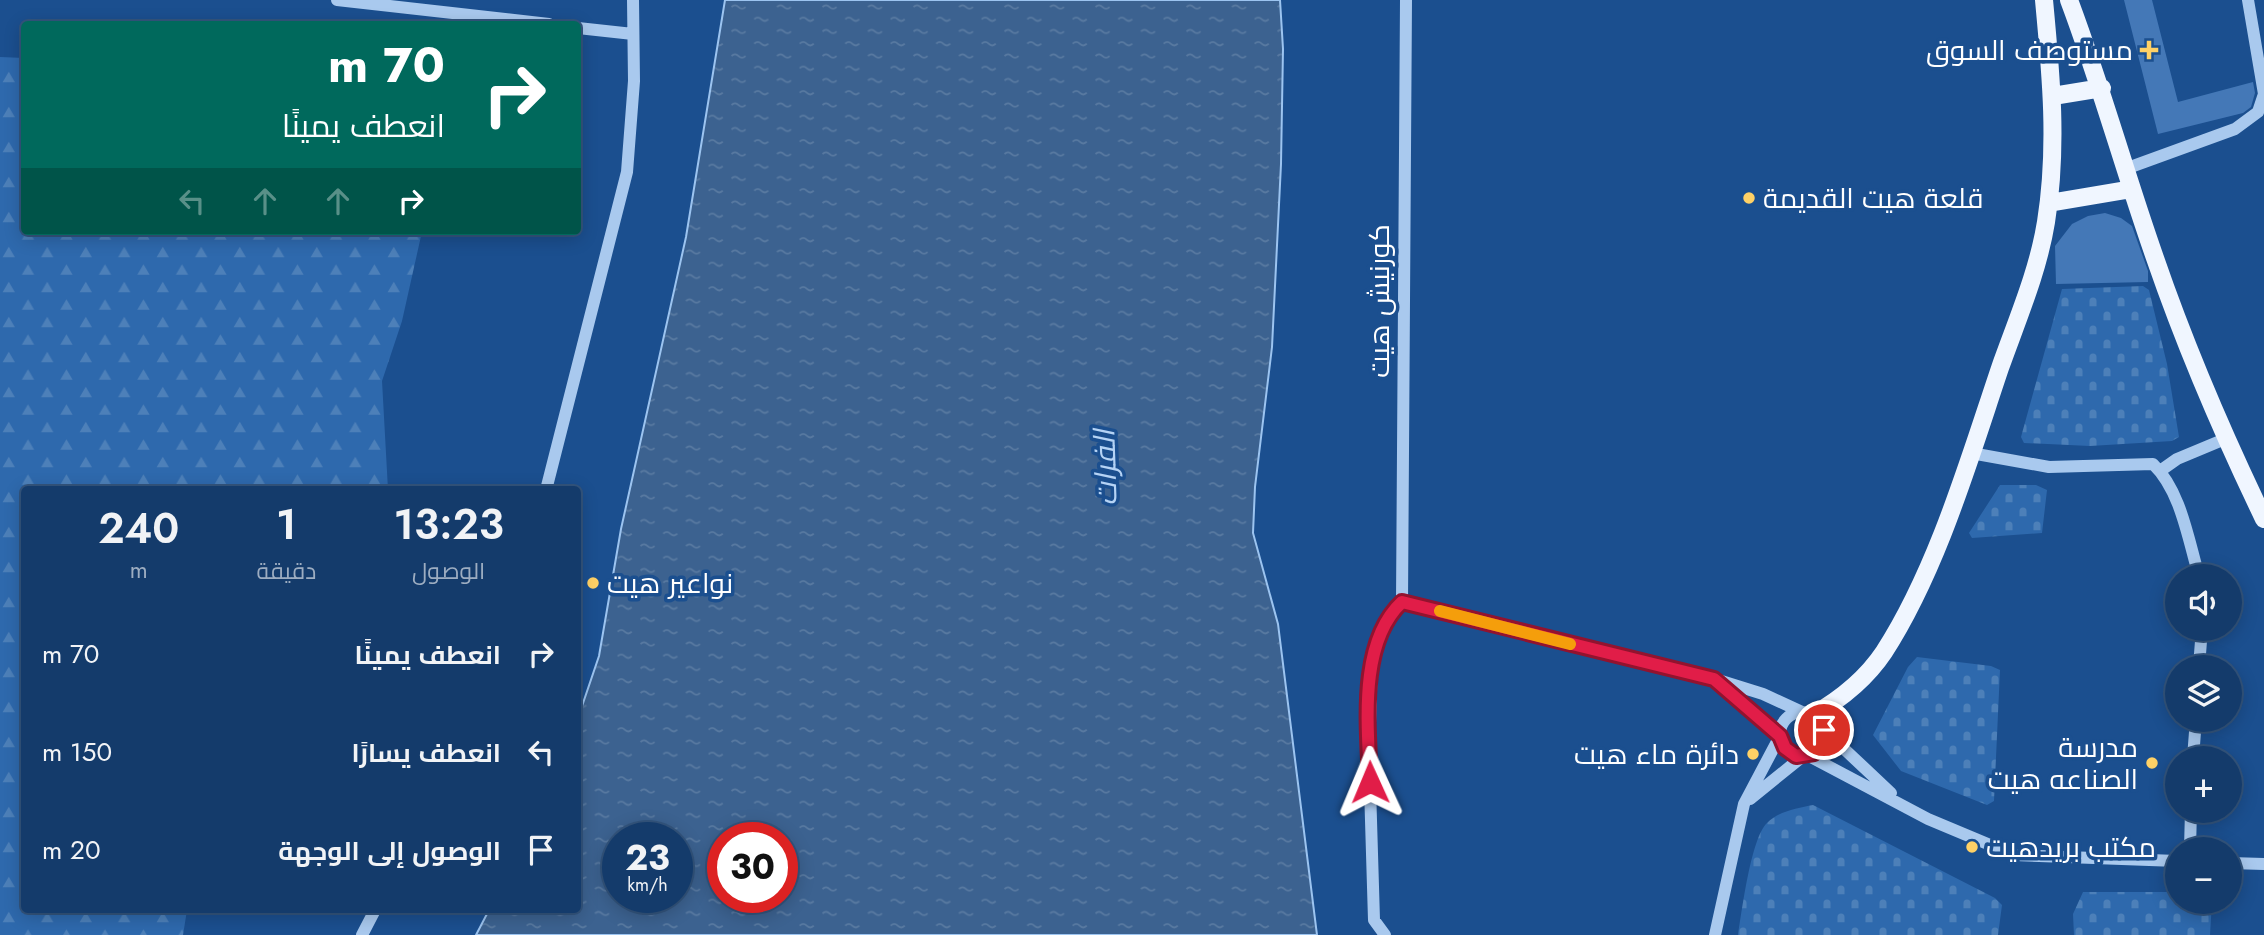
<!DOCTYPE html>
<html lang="ar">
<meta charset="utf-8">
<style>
body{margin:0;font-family:Jost,Cairo,sans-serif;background:#1d4271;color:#f1f3f6;direction:rtl;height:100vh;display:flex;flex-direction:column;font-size:26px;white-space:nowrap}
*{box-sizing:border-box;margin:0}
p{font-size:23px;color:#9dadc1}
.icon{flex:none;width:38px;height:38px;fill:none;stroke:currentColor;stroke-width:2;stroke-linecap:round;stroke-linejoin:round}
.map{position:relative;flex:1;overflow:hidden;direction:ltr}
.side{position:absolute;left:21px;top:486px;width:560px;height:427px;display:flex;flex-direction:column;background:#143b6b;border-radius:7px;box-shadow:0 4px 18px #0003,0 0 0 2px #33557e;direction:rtl}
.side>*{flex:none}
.hud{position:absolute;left:21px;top:21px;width:560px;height:214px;border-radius:7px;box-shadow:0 4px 18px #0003,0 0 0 2px #33557e;direction:rtl;background:#00695c;color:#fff;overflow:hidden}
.buttons{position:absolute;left:2165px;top:564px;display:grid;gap:14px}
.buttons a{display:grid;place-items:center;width:77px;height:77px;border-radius:50%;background:#143b6b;box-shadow:0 4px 18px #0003,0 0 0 2px #33557e;font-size:35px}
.speed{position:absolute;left:602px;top:822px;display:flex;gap:14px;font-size:35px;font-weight:700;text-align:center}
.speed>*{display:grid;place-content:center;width:91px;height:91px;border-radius:50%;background:#143b6b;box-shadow:0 4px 18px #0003,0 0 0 2px #33557e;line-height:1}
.speed small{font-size:18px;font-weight:400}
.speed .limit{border:10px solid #d22;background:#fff;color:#111}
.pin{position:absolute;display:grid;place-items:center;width:60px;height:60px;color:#fff;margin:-30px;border:4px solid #fff;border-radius:50%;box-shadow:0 2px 7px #0007}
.me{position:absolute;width:77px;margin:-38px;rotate:359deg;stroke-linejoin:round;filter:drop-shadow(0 0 5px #0008)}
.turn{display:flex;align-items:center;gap:24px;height:147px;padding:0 21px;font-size:32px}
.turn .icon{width:91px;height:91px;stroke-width:2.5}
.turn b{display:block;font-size:49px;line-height:60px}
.lanes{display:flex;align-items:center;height:66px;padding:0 21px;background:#0003;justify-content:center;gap:35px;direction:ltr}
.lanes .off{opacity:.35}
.eta{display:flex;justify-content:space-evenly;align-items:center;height:119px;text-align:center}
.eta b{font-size:42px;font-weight:600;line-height:49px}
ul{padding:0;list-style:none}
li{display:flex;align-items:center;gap:21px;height:98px;padding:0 21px}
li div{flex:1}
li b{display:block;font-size:26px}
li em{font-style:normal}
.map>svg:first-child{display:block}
.forest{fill:url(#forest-firs)}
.cemetery{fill:url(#cemetery-stones)}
.water{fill:url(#water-ripples);stroke:#9cc4f0;stroke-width:2;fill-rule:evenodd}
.building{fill:#4478b7}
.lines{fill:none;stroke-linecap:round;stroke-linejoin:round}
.minor{stroke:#a9c9ee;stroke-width:12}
.major{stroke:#f0f6ff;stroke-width:18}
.route-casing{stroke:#92132f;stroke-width:18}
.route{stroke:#e11d48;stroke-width:12}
.slow{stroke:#f59e0b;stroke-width:12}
.poi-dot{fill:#ffd166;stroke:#1b4f8f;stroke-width:2.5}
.labels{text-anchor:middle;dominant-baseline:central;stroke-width:7;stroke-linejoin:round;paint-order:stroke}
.poi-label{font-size:28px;fill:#fff;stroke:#1b4f8f;text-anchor:end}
.street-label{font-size:28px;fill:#fff;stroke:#1b4f8f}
.water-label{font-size:30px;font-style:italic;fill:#b5d3f5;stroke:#1b4f8f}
</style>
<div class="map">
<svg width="2264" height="935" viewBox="0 0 2264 935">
<defs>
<pattern id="forest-firs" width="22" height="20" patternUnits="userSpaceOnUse" patternTransform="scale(1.75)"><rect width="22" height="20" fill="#2e69ad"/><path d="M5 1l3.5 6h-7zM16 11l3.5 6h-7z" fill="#4d80b9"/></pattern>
<pattern id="cemetery-stones" width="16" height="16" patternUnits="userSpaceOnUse" patternTransform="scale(1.75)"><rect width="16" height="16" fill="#2e69ad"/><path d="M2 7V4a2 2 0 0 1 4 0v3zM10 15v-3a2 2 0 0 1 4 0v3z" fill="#4d80b9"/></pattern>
<pattern id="water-ripples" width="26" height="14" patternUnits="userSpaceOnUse" patternTransform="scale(1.75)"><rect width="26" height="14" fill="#3c6290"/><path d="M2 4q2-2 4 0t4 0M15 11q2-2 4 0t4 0" fill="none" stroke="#597aa1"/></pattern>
</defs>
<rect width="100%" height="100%" fill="#1b4f8f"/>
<!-- forest -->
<path class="forest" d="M 0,57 L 24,58 L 24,231 L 419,231 L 421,236 L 402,321 L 382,381 L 388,490 L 24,490 L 24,910 L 187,910 L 183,935 L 0,935 Z"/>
<!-- cemetery -->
<path class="cemetery" d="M 2143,286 L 2149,290 L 2167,364 L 2179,437 L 2172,441 L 2090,446 L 2024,443 L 2021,437 L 2062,289 Z
M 2000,485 L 2036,485 L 2047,490 L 2042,533 L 1972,538 L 1969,533 Z
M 1917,657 L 1991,666 L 2000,670 L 1994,801 L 1987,805 L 1901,771 L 1873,735 L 1908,667 Z
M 1813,805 L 1995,898 L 2002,905 L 1998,935 L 1738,935 C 1742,911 1751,838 1767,823 C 1779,811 1798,808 1813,805 Z
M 2083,892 L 2177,892 L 2177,901 L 2212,901 L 2210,935 L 2074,935 L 2073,914 Z"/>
<!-- water -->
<path class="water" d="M 725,0 L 1280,0 L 1283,49 L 1281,164 L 1272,347 L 1255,487 L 1253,533 L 1278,624 L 1317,935 L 476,935 L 489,910 L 578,910 L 578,718 L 599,656 L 621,529 L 686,237 ZM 618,838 L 677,838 L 677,898 L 618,898 ZM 782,838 L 782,898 L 723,898 L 723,838 Z"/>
<!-- building -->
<path class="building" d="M 2124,0 L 2152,0 L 2178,102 L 2253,82 L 2255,93 L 2251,107 L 2243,113 L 2158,134 Z
M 2105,213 L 2121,218 L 2132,226 L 2148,271 L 2148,282 L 2056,284 L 2055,246 L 2072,224 L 2088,216 Z"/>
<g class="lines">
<!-- minor -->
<path class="minor" d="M 337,0 L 549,24
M 578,28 L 633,34
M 2125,169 L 2235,129 L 2258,112 L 2264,94 L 2248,0
M 1971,453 L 2049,467 L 2153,464 C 2181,491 2188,539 2199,576
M 2160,471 L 2177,459 L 2225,439
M 546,490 L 627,172 L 634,81 L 633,0
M 1402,602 L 1406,0
M 1402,602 L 1715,679 L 1763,694 L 1802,712
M 2199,667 L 2202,628
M1780 734a22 22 0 1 1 44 0a22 22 0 1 1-44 0Z
M 1824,730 L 1891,793
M 1809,756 L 1928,819 L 2014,855 L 2177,861
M 2193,758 L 2196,719
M 1750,799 L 1802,757
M 2190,849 L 2191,810
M 2230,863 L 2264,864
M 362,935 L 375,910
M 1385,935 L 1374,920 L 1369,754 L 1372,660 L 1383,625 L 1402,602
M 1715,935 L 1744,804 L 1780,736 L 1717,682"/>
<!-- major -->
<path class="major" d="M 2069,0 C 2101,85 2125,173 2155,258 C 2186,348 2223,434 2264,519
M 2053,96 L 2102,88
M 2049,203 L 2132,189
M 1813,715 C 1841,699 1866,679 1884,652 C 1937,570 1969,460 2000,368 C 2017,320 2038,272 2046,222 C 2058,147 2051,74 2044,0"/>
</g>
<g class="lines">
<defs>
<path id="route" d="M 1370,782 C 1368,726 1358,643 1402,602 L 1714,679 L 1780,736 L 1785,748 L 1796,756 L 1814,753 L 1822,743 L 1824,730"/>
</defs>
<!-- route casing -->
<use href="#route" class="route-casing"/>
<!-- route -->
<use href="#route" class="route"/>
<!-- slow -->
<path class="slow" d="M 1440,611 L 1570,644"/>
</g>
<!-- markers -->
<g class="poi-dot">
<path d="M2145.5 39.5h7v7h7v7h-7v7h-7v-7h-7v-7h7z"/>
<circle cx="1749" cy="198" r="7"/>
<circle cx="593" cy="583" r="7"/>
<circle cx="1753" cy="754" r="7"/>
<circle cx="2152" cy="763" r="7"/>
<circle cx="1972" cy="847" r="7"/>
</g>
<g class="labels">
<!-- poi labels -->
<g class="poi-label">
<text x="2133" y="50">مستوصف السوق</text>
<text x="1763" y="198" text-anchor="start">قلعة هيت القديمة</text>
<text x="607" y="583" text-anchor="start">نواعير هيت</text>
<text x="2138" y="747">مدرسة<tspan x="2138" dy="32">الصناعه هيت</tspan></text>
<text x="1739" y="754">دائرة ماء هيت</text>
<text x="1986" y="847" text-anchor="start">مكتب بريدهيت</text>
</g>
<!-- street labels -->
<g class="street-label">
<text transform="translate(1379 301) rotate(-90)">كورنيش هيت</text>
</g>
<!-- water labels -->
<g class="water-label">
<text transform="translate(1105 468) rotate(-92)">الفرات</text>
</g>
</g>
</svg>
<div class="buttons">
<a><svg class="icon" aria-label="sound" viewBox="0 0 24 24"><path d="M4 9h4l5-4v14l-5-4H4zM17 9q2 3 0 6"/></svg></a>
<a><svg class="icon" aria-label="layers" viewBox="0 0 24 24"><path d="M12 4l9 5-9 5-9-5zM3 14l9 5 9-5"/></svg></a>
<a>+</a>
<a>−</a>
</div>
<div class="speed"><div>23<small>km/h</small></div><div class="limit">30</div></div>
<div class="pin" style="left:1824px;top:730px;background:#d93025"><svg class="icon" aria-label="arrive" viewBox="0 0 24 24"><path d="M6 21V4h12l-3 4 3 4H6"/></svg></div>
<svg class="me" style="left:1370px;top:782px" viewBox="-20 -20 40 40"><path d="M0-17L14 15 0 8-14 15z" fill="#e11d48" stroke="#fff" stroke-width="4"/></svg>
<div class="hud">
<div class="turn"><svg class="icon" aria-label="right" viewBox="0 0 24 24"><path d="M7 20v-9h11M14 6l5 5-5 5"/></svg><div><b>70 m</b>انعطف يمينًا</div></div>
<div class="lanes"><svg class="icon off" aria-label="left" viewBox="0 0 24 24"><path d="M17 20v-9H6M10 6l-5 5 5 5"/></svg><svg class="icon off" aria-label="ahead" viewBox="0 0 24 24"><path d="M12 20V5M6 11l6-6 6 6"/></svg><svg class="icon off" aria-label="ahead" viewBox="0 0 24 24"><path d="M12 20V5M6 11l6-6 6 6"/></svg><svg class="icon" aria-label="right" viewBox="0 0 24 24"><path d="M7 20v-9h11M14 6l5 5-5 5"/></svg></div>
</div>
<section class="side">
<div class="eta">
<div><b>13:23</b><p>الوصول</p></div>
<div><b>1</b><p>دقيقة</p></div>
<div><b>240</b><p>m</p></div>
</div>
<ul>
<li><svg class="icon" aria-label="right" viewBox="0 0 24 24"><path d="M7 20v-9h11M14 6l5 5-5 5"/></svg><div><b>انعطف يمينًا</b></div><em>70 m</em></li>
<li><svg class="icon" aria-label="left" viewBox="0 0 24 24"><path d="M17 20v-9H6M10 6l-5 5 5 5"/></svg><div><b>انعطف يسارًا</b></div><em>150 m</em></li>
<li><svg class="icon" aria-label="arrive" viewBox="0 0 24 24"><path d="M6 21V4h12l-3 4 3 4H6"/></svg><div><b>الوصول إلى الوجهة</b></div><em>20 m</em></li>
</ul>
</section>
</div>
